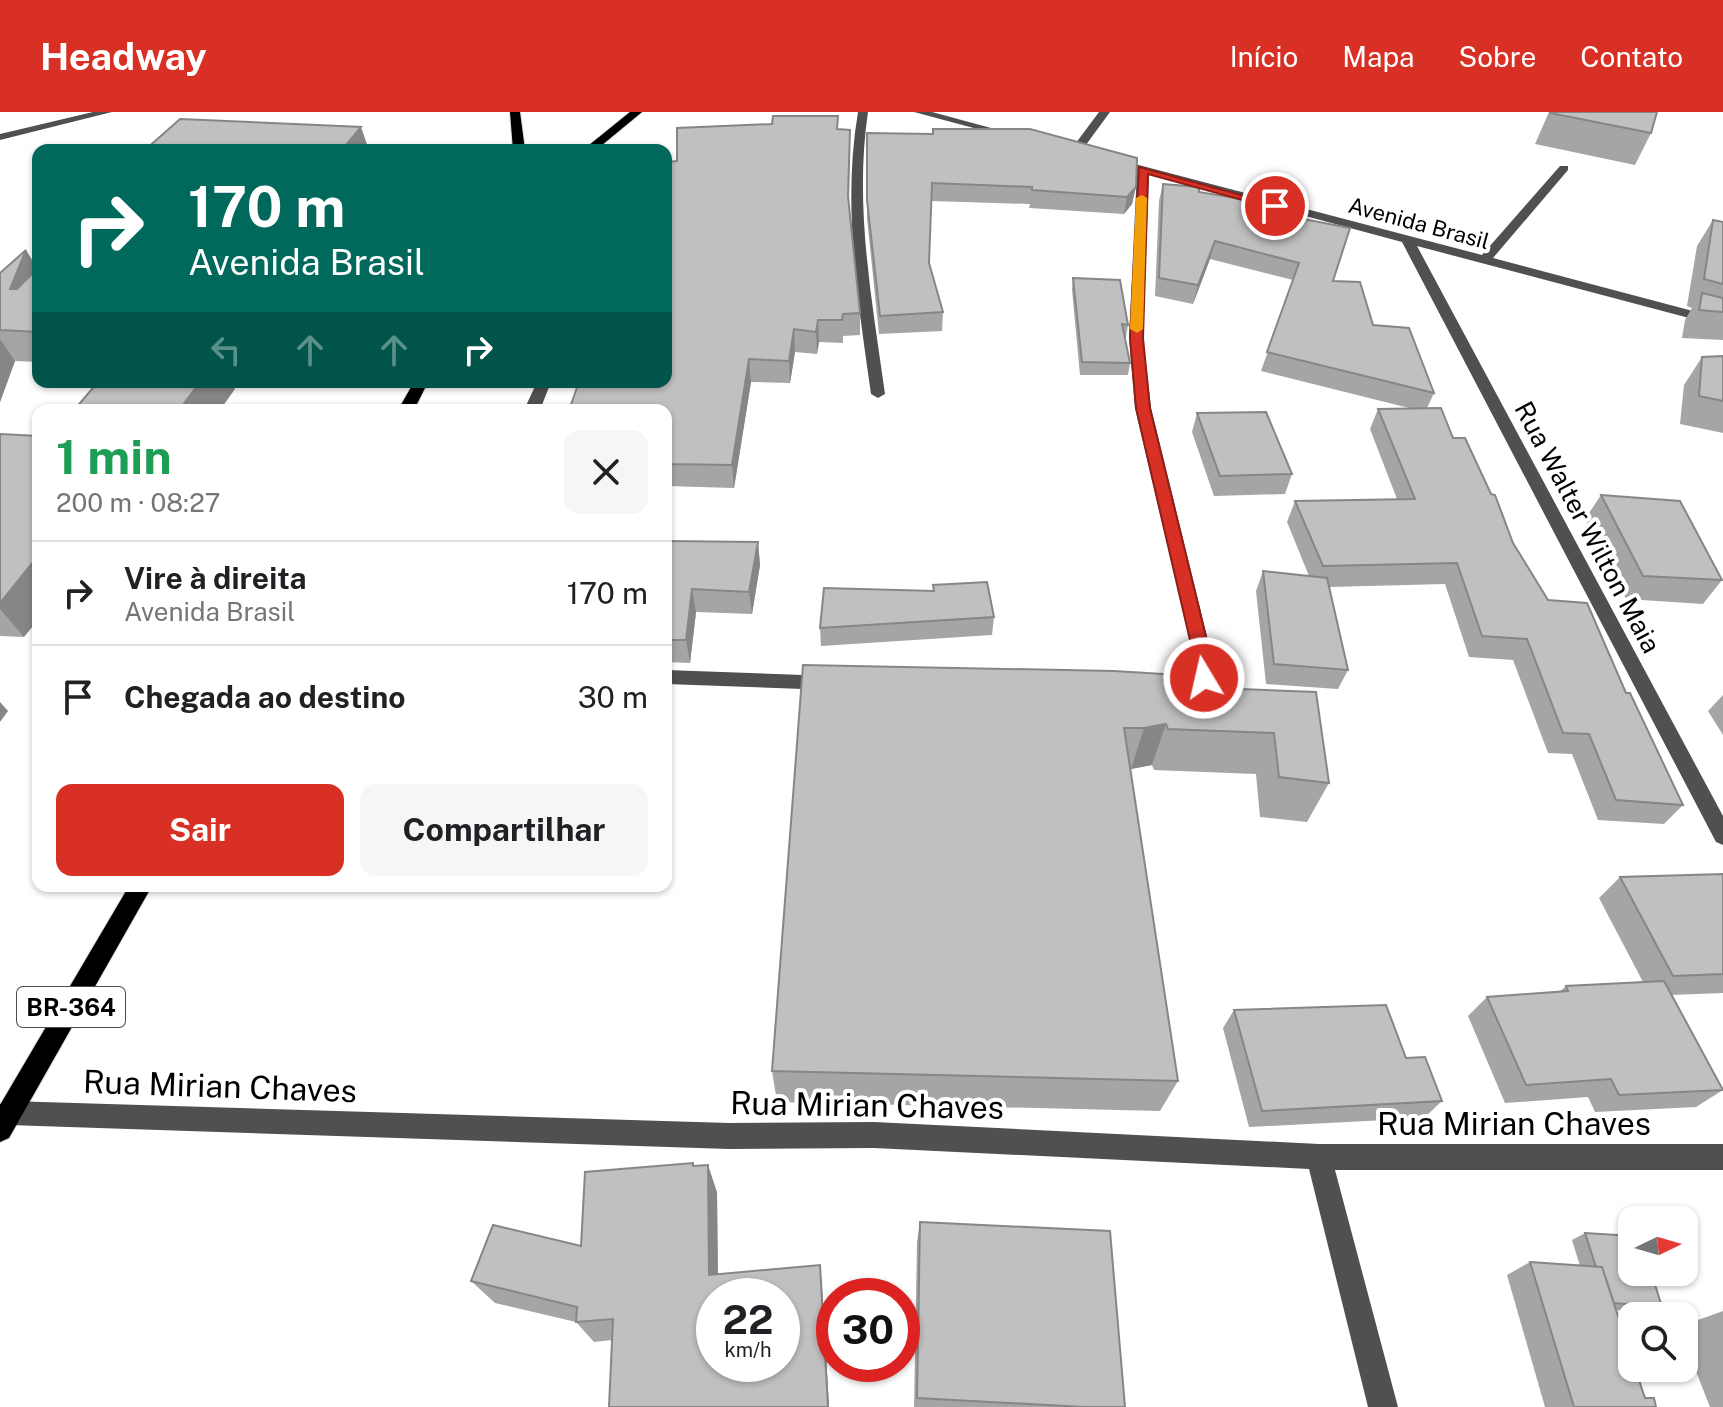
<!DOCTYPE html>
<html lang="pt">
<meta charset="utf-8">
<style>
body{margin:0;font-family:"Public Sans",sans-serif;background:#f6f6f6;color:#202124;height:100vh;display:flex;flex-direction:column;font-size:30px;white-space:nowrap}
*{box-sizing:border-box;margin:0}
p{font-size:26px;color:#757577}
.icon{flex:none;width:44px;height:44px;fill:none;stroke:currentColor;stroke-width:2;stroke-linecap:round;stroke-linejoin:round}
.map{position:relative;flex:1;overflow:hidden}
.sheet{position:absolute;left:32px;top:292px;width:640px;height:488px;display:flex;flex-direction:column;background:#fff;border-radius:16px;box-shadow:0 2px 6px #0004}
.sheet>*{flex:none}
.guide{position:absolute;left:32px;top:32px;width:640px;height:244px;border-radius:16px;box-shadow:0 2px 6px #0004;background:#00695c;color:#fff;overflow:hidden}
.needle{width:52px;rotate:85deg}
.fabs{position:absolute;left:1618px;top:1094px;display:grid;gap:16px}
.fabs a{display:grid;place-items:center;width:80px;height:80px;border-radius:16px;background:#fff;box-shadow:0 2px 6px #0004;font-size:40px}
.speed{position:absolute;left:696px;top:1166px;display:flex;gap:16px;font-size:40px;font-weight:700;text-align:center}
.speed>*{display:grid;place-content:center;width:104px;height:104px;border-radius:50%;background:#fff;box-shadow:0 2px 6px #0004;line-height:1}
.speed small{font-size:20px;font-weight:400}
.speed .limit{border:12px solid #d22;background:#fff;color:#111}
.pin{position:absolute;display:grid;place-items:center;width:68px;height:68px;color:#fff;margin:-34px;border:4px solid #fff;border-radius:50%;box-shadow:0 2px 8px #0007}
.me{position:absolute;width:88px;margin:-44px;rotate:351deg;stroke-linejoin:round;filter:drop-shadow(0 0 6px #0008)}
.turn{display:flex;align-items:center;gap:28px;height:168px;padding:0 24px;font-size:36px}
.turn .icon{width:104px;height:104px;stroke-width:2.5}
.turn b{display:block;font-size:56px;line-height:68px}
.lanes{display:flex;align-items:center;height:76px;padding:0 24px;background:#0003;justify-content:center;gap:40px;direction:ltr}
.lanes .off{opacity:.35}
.round{display:grid;place-items:center;flex:none;width:84px;height:84px;border-radius:16px;background:#f6f6f6}
.overview{display:flex;align-items:center;justify-content:space-between;height:136px;padding:0 24px}
h1{font-size:48px;font-weight:700;line-height:60px;color:#1e9e55}
.primary-button{display:flex;gap:16px;margin-top:auto;padding:16px 24px}
.primary-button a{flex:1;height:92px;border-radius:16px;background:#d93025;color:#fff;font-size:32px;font-weight:700;line-height:92px;text-align:center}
.primary-button a+a{background:#f6f6f6;color:#202124}
ul{padding:0;list-style:none}
li{display:flex;align-items:center;gap:24px;height:104px;padding:0 24px;border-top:2px solid #e0e0e0}
li div{flex:1}
li b{display:block;font-size:30px}
li em{font-style:normal}
header{display:flex;align-items:center;gap:48px;box-sizing:border-box;height:112px;padding:0 40px;background:#d93025;color:#fff}
header strong{font-size:38px}
nav{display:flex;gap:44px;margin-inline-start:auto;font-size:28px}
.map>svg:first-child{display:block}
.lines{fill:none;stroke-linecap:round;stroke-linejoin:round}
.major-casing{stroke:#dbdbdb;stroke-width:2}
.minor{fill:#505050;fill-rule:evenodd}
.major{fill:#000;fill-rule:evenodd}
.wall{fill:#a5a5a5}
.shaded-wall{fill:#868686}
.building{fill:#c0c0c0;stroke:#868686;stroke-width:2;fill-rule:evenodd}
.route{fill:#d93025;stroke:#8d1f18;stroke-width:2}
.slow{fill:#f59e0b}
.labels{text-anchor:middle;dominant-baseline:central;stroke-width:8;stroke-linejoin:round;paint-order:stroke}
.far-street-label{font-size:22px;fill:#000;stroke:#fff}
.shield{fill:#fff;stroke:#4c4c4c;stroke-width:2}
.shield-label{font-size:24px;font-weight:bold;fill:#000}
.street-label{font-size:26px;fill:#000;stroke:#fff}
.near-street-label{font-size:32px;fill:#000;stroke:#fff}
</style>
<header>
<strong>Headway</strong>
<nav><a>Início</a><a>Mapa</a><a>Sobre</a><a>Contato</a></nav>
</header>
<div class="map">
<svg width="1723" height="1295" viewBox="0 0 1723 1295">
<rect width="100%" height="100%" fill="#fff"/>
<g class="lines">
<defs>
<path id="major" d="M 510,0 L 520,0 L 525,38 L 513,38 Z
M 630,0 L 642,0 L 596,38 L 583,38 Z
M 414,270 L 428,270 L 414,298 L 398,298 Z
M 129,774 L 152,774 L 9,1026 L 0,1030 L 0,993 Z"/>
</defs>
<!-- major casing -->
<use href="#major" class="major-casing"/>
<!-- minor -->
<path class="minor" d="M 93,0 L 112,0 L 0,28 L 0,22 Z
M 858,0 L 868,0 C 854,94 872,188 885,282 L 878,286 L 871,282 C 858,188 842,94 858,0 Z
M 914,0 L 932,0 L 1017,23 L 1011,26 Z
M 1099,0 L 1110,0 L 1080,41 L 1072,41 L 1070,39 Z
M 1131,51 L 1482,143 L 1560,54 L 1568,54 L 1568,58 L 1493,146 L 1723,207 L 1723,215 L 1417,134 L 1723,704 L 1723,733 L 1716,730 L 1402,130 L 1149,62 L 1143,226 L 1151,296 L 1211,541 L 1213,566 L 1193,586 L 1179,586 L 1176,581 L 1194,563 L 1193,541 L 1135,296 L 1129,226 L 1137,59 L 1125,54 Z
M 537,270 L 551,270 L 540,298 L 524,298 Z
M 666,558 L 830,564 L 839,571 L 830,578 L 666,572 Z
M 9,989 L 729,1011 L 874,1010 L 1319,1032 L 1723,1032 L 1723,1058 L 1335,1058 L 1398,1295 L 1368,1295 L 1309,1057 L 874,1036 L 729,1037 L 9,1013 L 0,1009 L 0,992 Z"/>
<!-- major -->
<use href="#major" class="major"/>
</g>
<!-- wall -->
<path class="wall" d="M 1549,0 L 1657,0 L 1651,21 L 1635,53 L 1535,32 Z
M 838,4 L 838,17 L 850,18 L 849,90 L 860,201 L 860,223 L 843,224 L 843,231 L 819,230 L 817,242 L 795,240 L 790,271 L 751,270 L 734,376 L 666,374 L 666,270 L 677,49 L 772,12 Z
M 867,21 L 1137,46 L 1132,92 L 1124,102 L 1029,96 L 1030,92 L 931,89 L 929,151 L 943,200 L 942,219 L 879,222 L 867,106 Z
M 1163,72 L 1199,80 L 1257,98 L 1333,169 L 1434,281 L 1427,296 L 1453,326 L 1513,431 L 1548,488 L 1626,581 L 1683,693 L 1664,712 L 1598,708 L 1572,642 L 1548,641 L 1513,548 L 1469,545 L 1445,472 L 1329,475 L 1348,558 L 1338,577 L 1266,572 L 1256,479 L 1263,459 L 1309,464 L 1287,410 L 1295,389 L 1397,387 L 1370,317 L 1378,297 L 1409,296 L 1261,259 L 1293,168 L 1210,147 L 1193,192 L 1155,184 L 1159,89 Z
M 1713,108 L 1723,110 L 1723,228 L 1682,226 L 1685,208 L 1692,196 L 1687,194 L 1697,134 Z
M 26,138 L 37,157 L 38,156 L 38,250 L 15,249 L 0,290 L 0,161 Z
M 1073,166 L 1128,213 L 1126,225 L 1125,225 L 1130,251 L 1128,263 L 1080,263 L 1072,178 Z
M 1723,244 L 1723,321 L 1680,312 L 1684,273 L 1702,245 Z
M 1197,301 L 1292,362 L 1285,382 L 1214,384 L 1192,320 Z
M 0,322 L 24,525 L 0,524 Z
M 1601,383 L 1722,468 L 1703,492 L 1626,487 L 1585,407 Z
M 666,429 L 758,430 L 760,453 L 752,502 L 696,500 L 690,551 L 666,550 Z
M 933,473 L 994,505 L 992,523 L 821,534 L 820,516 L 933,479 Z
M 803,553 L 1215,576 L 1316,580 L 1329,671 L 1307,710 L 1260,705 L 1256,662 L 1154,658 L 1152,653 L 1130,657 L 1178,969 L 1160,999 L 777,990 L 772,959 Z
M 1723,583 L 1723,623 L 1708,599 Z
M 1723,762 L 1723,881 L 1671,883 L 1723,978 L 1696,995 L 1595,1000 L 1588,985 L 1505,991 L 1468,904 L 1487,885 L 1559,880 L 1566,874 L 1643,870 L 1599,786 L 1620,765 Z
M 1234,898 L 1406,946 L 1442,989 L 1424,1006 L 1249,1015 L 1223,916 Z
M 694,1054 L 717,1080 L 718,1162 L 820,1153 L 822,1175 L 829,1295 L 609,1295 L 612,1228 L 594,1230 L 576,1210 L 495,1191 L 471,1169 L 581,1134 Z
M 920,1110 L 1125,1295 L 914,1295 L 917,1130 Z
M 1585,1121 L 1662,1195 L 1648,1201 L 1616,1198 L 1645,1286 L 1656,1295 L 1545,1295 L 1507,1163 L 1530,1150 L 1580,1154 L 1572,1128 Z
M 1723,1199 L 1723,1295 L 1710,1295 L 1684,1229 L 1684,1213 Z"/>
<!-- shaded-wall -->
<path class="shaded-wall" d="M 361,15 L 369,38 L 342,38 Z
M 1136,75 L 1132,92 L 1124,102 L 1127,85 Z
M 1215,129 L 1210,147 L 1193,192 L 1198,173 Z
M 26,138 L 38,158 L 38,186 L 10,177 Z
M 818,208 L 819,230 L 817,242 L 816,220 Z
M 794,217 L 795,240 L 790,271 L 789,249 Z
M 0,227 L 15,249 L 0,290 Z
M 749,247 L 751,270 L 734,376 L 732,353 Z
M 200,270 L 231,270 L 235,277 L 220,298 L 179,298 Z
M 758,430 L 760,453 L 752,502 L 749,480 Z
M 38,444 L 38,508 L 24,525 L 0,497 L 0,491 Z
M 692,477 L 696,500 L 690,551 L 686,528 Z
M 0,590 L 8,599 L 0,610 Z
M 1166,612 L 1152,653 L 1131,657 L 1144,616 Z
M 708,1053 L 717,1080 L 718,1184 L 709,1163 Z
M 820,1153 L 822,1175 L 829,1295 L 828,1295 Z"/>
<!-- building -->
<path class="building" d="M 1550,0 L 1657,0 L 1651,21 L 1550,1 Z
M 773,4 L 838,4 L 837,17 L 850,18 L 848,84 L 860,201 L 843,202 L 842,208 L 818,208 L 816,220 L 794,217 L 789,249 L 749,247 L 732,353 L 666,352 L 666,298 L 569,298 L 579,270 L 666,270 L 666,50 L 677,49 L 677,16 L 772,12 Z
M 180,7 L 361,15 L 342,38 L 145,38 Z
M 933,17 L 1030,17 L 1137,46 L 1136,75 L 1127,85 L 1032,78 L 1032,75 L 932,71 L 929,151 L 943,200 L 880,204 L 867,88 L 867,21 L 933,22 Z
M 1163,72 L 1199,75 L 1199,80 L 1259,90 L 1257,98 L 1350,116 L 1333,169 L 1360,170 L 1373,213 L 1409,216 L 1434,281 L 1267,240 L 1299,151 L 1215,129 L 1198,173 L 1159,166 Z
M 1713,108 L 1723,110 L 1723,172 L 1704,167 Z
M 26,138 L 10,177 L 17,177 L 38,156 L 38,220 L 0,218 L 0,161 Z
M 1073,166 L 1120,168 L 1128,213 L 1122,212 L 1130,251 L 1082,250 Z
M 1702,181 L 1723,186 L 1723,200 L 1699,198 Z
M 1723,244 L 1723,289 L 1699,284 L 1702,245 Z
M 98,270 L 200,270 L 179,298 L 74,298 Z
M 1441,296 L 1453,326 L 1465,326 L 1491,382 L 1495,383 L 1513,431 L 1548,488 L 1587,491 L 1626,581 L 1630,581 L 1683,693 L 1616,688 L 1589,622 L 1563,621 L 1527,527 L 1482,524 L 1457,451 L 1323,454 L 1295,389 L 1415,387 L 1378,297 Z
M 1266,300 L 1292,362 L 1220,364 L 1197,301 Z
M 0,322 L 38,324 L 38,444 L 0,491 Z
M 1601,383 L 1680,389 L 1722,468 L 1643,464 Z
M 666,429 L 758,430 L 749,480 L 692,477 L 686,528 L 666,528 Z
M 1263,459 L 1327,466 L 1348,558 L 1274,552 Z
M 987,470 L 994,505 L 820,516 L 824,476 L 934,479 L 933,473 Z
M 803,553 L 1114,559 L 1212,565 L 1215,576 L 1316,580 L 1329,671 L 1279,665 L 1274,621 L 1168,617 L 1166,612 L 1144,616 L 1124,616 L 1178,969 L 772,959 Z
M 1723,762 L 1723,862 L 1673,864 L 1620,765 Z
M 1664,869 L 1723,978 L 1619,983 L 1611,967 L 1526,973 L 1487,885 L 1568,879 L 1566,874 Z
M 1386,893 L 1406,946 L 1425,945 L 1442,989 L 1262,999 L 1234,898 Z
M 693,1051 L 693,1054 L 708,1053 L 709,1163 L 820,1153 L 828,1295 L 609,1295 L 613,1207 L 576,1210 L 577,1195 L 471,1169 L 493,1113 L 581,1134 L 585,1060 ZM 714,1184 L 782,1184 L 782,1252 L 714,1252 Z
M 920,1110 L 1110,1119 L 1125,1295 L 1084,1295 L 917,1286 Z
M 1585,1121 L 1632,1124 L 1632,1160 L 1651,1160 L 1662,1195 L 1614,1191 L 1602,1155 L 1596,1155 Z
M 1530,1150 L 1602,1155 L 1632,1247 L 1632,1256 L 1635,1256 L 1645,1286 L 1654,1286 L 1656,1295 L 1574,1295 Z"/>
<!-- route -->
<path class="route" d="M 1139,55 L 1281,94 L 1275,97 L 1148,62 L 1143,226 L 1150,296 L 1210,541 L 1213,566 L 1204,572 L 1196,566 L 1193,541 L 1136,296 L 1130,226 Z"/>
<!-- slow -->
<path class="slow" d="M 1142,83 L 1147,86 L 1143,217 L 1137,221 L 1130,217 L 1136,86 Z"/>
<g class="labels">
<!-- far-street labels -->
<g class="far-street-label">
<text transform="translate(1419 111) rotate(15)">Avenida Brasil</text>
</g>
<!-- shield labels -->
<rect class="shield" x="17" y="875" width="108" height="40" rx="6"/>
<g class="shield-label">
<text x="71" y="895">BR-364</text>
</g>
<!-- street labels -->
<g class="street-label">
<text transform="translate(1588 415) rotate(62)">Rua Walter Wilton Maia</text>
</g>
<!-- near-street labels -->
<g class="near-street-label">
<text transform="translate(220 974) rotate(2)">Rua Mirian Chaves</text>
<text transform="translate(867 993) rotate(1)">Rua Mirian Chaves</text>
<text x="1514" y="1011">Rua Mirian Chaves</text>
</g>
</g>
</svg>
<div class="fabs">
<a><svg class="needle" viewBox="-14 -14 28 28"><path d="M0-13l5 13h-10z" fill="#e53935"/><path d="M0 13l5-13h-10z" fill="#757577"/></svg></a>
<a><svg class="icon" aria-label="search" viewBox="0 0 24 24"><circle cx="10" cy="10" r="6"/><path d="M15 15l6 6"/></svg></a>
</div>
<div class="speed"><div>22<small>km/h</small></div><div class="limit">30</div></div>
<div class="pin" style="left:1275px;top:94px;background:#d93025"><svg class="icon" aria-label="arrive" viewBox="0 0 24 24"><path d="M6 21V4h12l-3 4 3 4H6"/></svg></div>
<svg class="me" style="left:1204px;top:566px" viewBox="-20 -20 40 40"><circle r="17" fill="#d93025" stroke="#fff" stroke-width="3"/><path d="M0-11L8 9 0 5-8 9z" fill="#fff"/></svg>
<div class="guide">
<div class="turn"><svg class="icon" aria-label="right" viewBox="0 0 24 24"><path d="M7 20v-9h11M14 6l5 5-5 5"/></svg><div><b>170 m</b>Avenida Brasil</div></div>
<div class="lanes"><svg class="icon off" aria-label="left" viewBox="0 0 24 24"><path d="M17 20v-9H6M10 6l-5 5 5 5"/></svg><svg class="icon off" aria-label="ahead" viewBox="0 0 24 24"><path d="M12 20V5M6 11l6-6 6 6"/></svg><svg class="icon off" aria-label="ahead" viewBox="0 0 24 24"><path d="M12 20V5M6 11l6-6 6 6"/></svg><svg class="icon" aria-label="right" viewBox="0 0 24 24"><path d="M7 20v-9h11M14 6l5 5-5 5"/></svg></div>
</div>
<section class="sheet">
<div class="overview"><div><h1>1 min</h1><p>200 m · 08:27</p></div><a class="round"><svg class="icon" aria-label="close" viewBox="0 0 24 24"><path d="M6 6l12 12M18 6L6 18"/></svg></a></div>
<ul>
<li><svg class="icon" aria-label="right" viewBox="0 0 24 24"><path d="M7 20v-9h11M14 6l5 5-5 5"/></svg><div><b>Vire à direita</b><p>Avenida Brasil</p></div><em>170 m</em></li>
<li><svg class="icon" aria-label="arrive" viewBox="0 0 24 24"><path d="M6 21V4h12l-3 4 3 4H6"/></svg><div><b>Chegada ao destino</b></div><em>30 m</em></li>
</ul>
<div class="primary-button"><a>Sair</a><a>Compartilhar</a></div>
</section>
</div>
